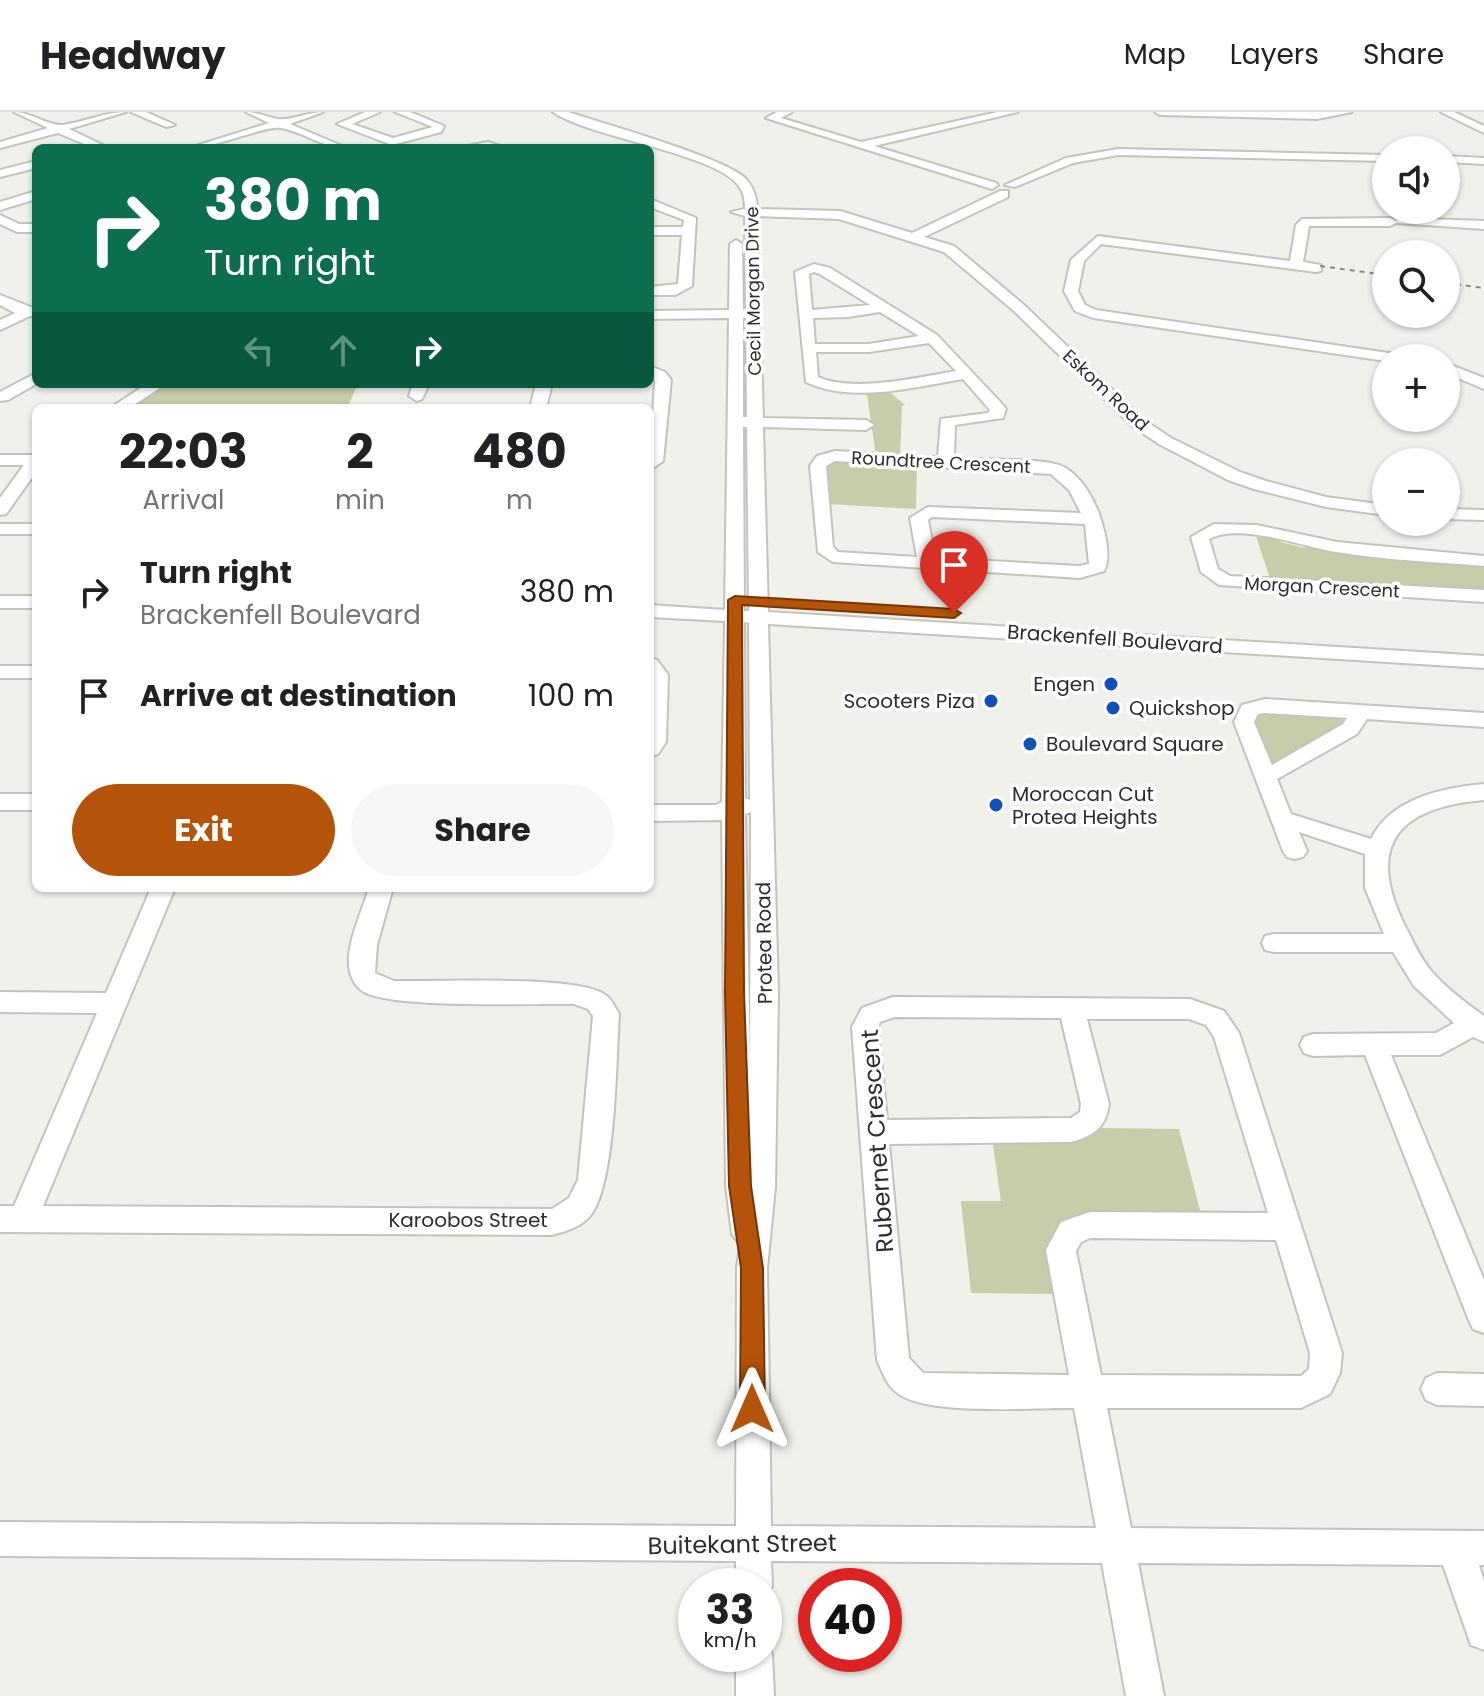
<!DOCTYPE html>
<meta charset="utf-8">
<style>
body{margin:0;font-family:Poppins,sans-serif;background:#f6f6f6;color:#202124;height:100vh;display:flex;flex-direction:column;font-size:30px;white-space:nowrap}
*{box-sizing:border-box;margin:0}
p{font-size:26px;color:#757577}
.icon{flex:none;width:44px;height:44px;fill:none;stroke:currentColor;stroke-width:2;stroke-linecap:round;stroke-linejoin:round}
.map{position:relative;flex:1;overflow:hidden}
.panel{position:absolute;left:32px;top:292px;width:622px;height:488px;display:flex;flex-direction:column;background:#fff;border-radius:12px;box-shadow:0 2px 6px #0004}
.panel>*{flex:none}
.banner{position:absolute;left:32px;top:32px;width:622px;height:244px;border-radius:12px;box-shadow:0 2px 6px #0004;background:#0b6e4f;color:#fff;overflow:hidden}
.tools{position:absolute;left:1372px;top:24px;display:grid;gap:16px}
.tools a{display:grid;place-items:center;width:88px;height:88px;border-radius:50%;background:#fff;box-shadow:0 2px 6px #0004;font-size:40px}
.speed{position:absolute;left:678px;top:1456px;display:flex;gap:16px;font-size:40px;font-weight:700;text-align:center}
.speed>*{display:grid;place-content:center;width:104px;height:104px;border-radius:50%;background:#fff;box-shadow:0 2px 6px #0004;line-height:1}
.speed small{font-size:20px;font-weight:400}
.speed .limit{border:12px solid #d22;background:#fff;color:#111}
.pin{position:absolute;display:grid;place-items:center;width:68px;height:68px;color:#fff;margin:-82px -34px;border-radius:50% 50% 50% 0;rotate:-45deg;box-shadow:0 0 8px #0007}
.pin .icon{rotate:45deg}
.me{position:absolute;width:88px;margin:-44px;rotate:0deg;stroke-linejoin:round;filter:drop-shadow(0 0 6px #0008)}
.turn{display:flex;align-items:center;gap:28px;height:168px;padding:0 40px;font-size:36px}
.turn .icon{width:104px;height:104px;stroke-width:2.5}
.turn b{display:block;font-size:56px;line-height:68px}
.lanes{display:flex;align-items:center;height:76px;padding:0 40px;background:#0003;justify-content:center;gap:40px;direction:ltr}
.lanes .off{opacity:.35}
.eta{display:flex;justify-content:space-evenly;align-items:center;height:136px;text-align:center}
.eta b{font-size:48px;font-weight:700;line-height:56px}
.primary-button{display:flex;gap:16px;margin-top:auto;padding:16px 40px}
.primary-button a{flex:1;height:92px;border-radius:48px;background:#b45309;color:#fff;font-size:32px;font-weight:700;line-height:92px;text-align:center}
.primary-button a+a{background:#f6f6f6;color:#202124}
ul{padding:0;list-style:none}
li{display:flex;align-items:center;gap:24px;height:104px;padding:0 40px}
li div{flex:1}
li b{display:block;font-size:30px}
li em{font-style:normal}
header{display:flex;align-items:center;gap:48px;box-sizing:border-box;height:112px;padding:0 40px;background:#fff;border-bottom:2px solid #e0e0e0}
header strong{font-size:38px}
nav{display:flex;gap:44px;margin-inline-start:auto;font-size:28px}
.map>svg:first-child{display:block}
.green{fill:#c6cda8}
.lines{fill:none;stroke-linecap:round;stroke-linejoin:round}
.minor-casing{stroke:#c2c4bd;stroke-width:4}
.minor{fill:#fff;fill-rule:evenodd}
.rail{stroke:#898a86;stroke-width:2;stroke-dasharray:5 5;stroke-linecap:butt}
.route{fill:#b45309;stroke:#753606;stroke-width:2}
.poi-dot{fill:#1051bc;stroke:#fff;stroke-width:3}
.labels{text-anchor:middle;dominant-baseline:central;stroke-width:7;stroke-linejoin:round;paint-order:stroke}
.far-street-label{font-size:18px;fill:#2d2d2b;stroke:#fff}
.street-label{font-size:20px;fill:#2d2d2b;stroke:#fff}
.poi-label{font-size:20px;fill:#2d2d2b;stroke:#fff;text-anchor:start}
.near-street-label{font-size:24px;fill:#2d2d2b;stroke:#fff}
</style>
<header>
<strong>Headway</strong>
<nav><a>Map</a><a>Layers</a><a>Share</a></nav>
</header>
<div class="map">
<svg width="1484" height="1584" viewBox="0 0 1484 1584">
<rect width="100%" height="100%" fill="#eff1ea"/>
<!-- green -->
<path class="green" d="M 164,272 L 358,272 L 347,296 L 124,296 Z
M 885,276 L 905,293 L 902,294 L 900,345 L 879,342 L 875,338 L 867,282 Z
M 832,347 L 917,351 L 916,397 L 826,392 L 825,350 Z
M 1255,421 L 1282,425 L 1280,430 L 1305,436 L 1307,433 L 1401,447 L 1484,454 L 1484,479 L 1270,467 Z
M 1258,599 L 1341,605 L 1345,612 L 1275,651 L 1268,648 L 1250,606 Z
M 1096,1016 L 1179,1017 L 1202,1106 L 1086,1106 L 1059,1182 L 971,1181 L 961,1089 L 1001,1089 L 992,1026 Z"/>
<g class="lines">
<defs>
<path id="minor" d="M 14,0 C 31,0 48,14 63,13 C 85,10 104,0 126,0 L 69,17 L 109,36 L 94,36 L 58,21 L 0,36 L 0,30 L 48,16 Z
M 131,0 L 146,0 L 175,13 L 166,15 Z
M 246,0 C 258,0 266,5 278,7 C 289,9 309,0 323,0 L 290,12 L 347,36 C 322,36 304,20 281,16 C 266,13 215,36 189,36 L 269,11 Z
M 365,0 L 380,0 L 352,12 L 393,26 L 433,15 L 395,0 L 410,0 L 444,14 L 441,20 L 392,33 L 337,12 Z
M 553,0 L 568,0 C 601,11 730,47 747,68 C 754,77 757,87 757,97 L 840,99 L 912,121 L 1000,79 L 1008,79 L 1008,85 L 924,125 L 954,134 L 1024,193 L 1144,308 L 1171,326 L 1240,360 L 1266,369 L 1326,385 L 1386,393 L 1386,403 L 1326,395 L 1254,377 L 1228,368 L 1159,332 L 1132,314 L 1014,199 L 944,140 L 839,107 L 757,104 L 763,306 L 866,308 L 874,313 L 866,318 L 763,315 L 768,500 L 1484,544 L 1484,556 L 768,512 L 778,881 L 775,1075 L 767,1156 L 771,1414 L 1096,1416 L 1074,1296 C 1033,1295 926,1305 896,1280 C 886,1272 882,1259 877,1248 L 852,915 L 862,896 L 893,885 L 1190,887 L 1224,899 L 1239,921 L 1342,1241 L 1340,1261 L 1330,1282 L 1301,1296 L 1107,1296 L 1131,1416 L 1484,1419 L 1484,1453 L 1479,1453 L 1484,1469 L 1484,1538 L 1471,1533 L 1443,1453 L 1138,1451 L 1164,1584 L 1126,1584 L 1102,1451 L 771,1449 L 772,1474 L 764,1488 L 764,1474 L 736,1474 L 736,1449 L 0,1444 L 0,1410 L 736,1414 L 737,1156 L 740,1133 L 732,1122 L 726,1074 L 722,708 L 650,709 L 650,693 L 716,693 L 722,690 L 725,509 L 650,505 L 650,493 L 725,498 L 729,206 L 650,207 L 650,199 L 729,198 L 730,132 L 736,128 L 742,132 L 743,198 L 746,198 L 745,104 L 731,100 L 745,97 C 745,88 744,80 738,73 C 714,41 591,26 553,0 ZM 743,206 L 746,206 L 747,305 L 743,305 ZM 743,315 L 747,315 L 749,499 L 744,499 ZM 744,510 L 749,511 L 750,688 L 745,686 ZM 751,700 L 750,949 L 745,702 ZM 894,905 L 1061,906 L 1081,992 L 1080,1000 L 1071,1006 L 887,1008 L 878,915 L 880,910 ZM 1087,907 L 1189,907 L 1206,913 L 1214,925 L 1268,1101 L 1090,1100 L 1061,1110 L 1046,1138 L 1069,1263 L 923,1261 L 909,1246 L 889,1032 L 1071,1030 C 1093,1024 1106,1016 1109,992 ZM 1090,1126 L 1276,1128 L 1310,1241 L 1309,1257 L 1301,1264 L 1101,1263 L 1076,1139 L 1081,1130 Z
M 777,0 L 792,0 L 781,6 L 861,30 L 998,0 L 1018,0 L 874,34 L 996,71 L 998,73 L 992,77 L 766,6 Z
M 1155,0 L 1352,0 L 1317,7 L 1160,3 Z
M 1441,0 L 1454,0 L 1484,14 L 1484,21 Z
M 488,30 L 506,36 L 465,36 L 467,34 Z
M 1118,37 L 1386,43 L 1386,49 L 1118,43 L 1073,51 L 1015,75 L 1005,73 L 1066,46 Z
M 1446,44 L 1484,46 L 1484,52 L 1446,50 Z
M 36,49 L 36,56 L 0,65 L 0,58 Z
M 36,79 L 36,87 L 0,98 L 0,90 Z
M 650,87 L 696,106 L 692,174 L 675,183 L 650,183 L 650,175 L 678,172 L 682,123 L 650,123 L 650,115 L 683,115 L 684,108 L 650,95 Z
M 0,103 L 19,112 L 36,112 L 36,120 L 17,120 L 0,112 Z
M 1390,106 L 1396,109 L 1401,106 L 1484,109 L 1484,117 L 1396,111 L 1390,114 L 1309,114 L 1303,150 L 1321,153 L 1321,159 L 1316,160 L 1101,132 L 1084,149 L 1078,179 L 1085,193 L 1096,198 L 1395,242 L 1402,246 L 1386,246 L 1386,249 L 1093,206 L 1075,199 L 1064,179 L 1071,148 L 1098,124 L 1290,149 L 1296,113 L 1302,107 Z
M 814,152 L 830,156 L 937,223 L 1004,294 L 1006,297 L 1003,306 L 955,313 L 954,346 C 979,348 1039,346 1059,353 C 1081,361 1096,390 1102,411 C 1106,425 1111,446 1104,459 L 1080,466 L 833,450 L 818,440 L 810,354 L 817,344 L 835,339 L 938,345 L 941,307 L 988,301 L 990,298 L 963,267 C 915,275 852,292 806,270 L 795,160 ZM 814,160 L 820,162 L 870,193 L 812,198 L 809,162 ZM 880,200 L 919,224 L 869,232 L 815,232 L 813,206 L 848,205 ZM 929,231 L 956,259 C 920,265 853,281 818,265 L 816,240 L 869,240 ZM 835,349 L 1051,362 L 1069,378 L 1081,401 L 928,395 L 910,406 L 917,445 L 838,440 L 833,435 L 826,354 ZM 932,405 L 1085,412 L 1089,452 L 1079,454 L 935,446 L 928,408 Z
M 0,183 L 36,197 L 36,205 L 30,204 L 0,218 L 0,208 L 15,201 L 0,193 Z
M 1446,251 L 1484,266 L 1484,277 L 1446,261 Z
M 650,254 L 665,260 L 671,268 L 663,349 L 650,358 L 655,268 L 650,264 Z
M 36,261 L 36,272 L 8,288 L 0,289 L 0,280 Z
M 147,272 L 166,272 L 129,296 L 110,296 Z
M 413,272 L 429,272 L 422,287 L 417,289 L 409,284 Z
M 536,272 L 552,272 L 546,296 L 530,296 Z
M 0,343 L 36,343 L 36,360 L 6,402 L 0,403 L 0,386 L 24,353 L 0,353 Z
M 1446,397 L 1484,398 L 1484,408 L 1446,407 Z
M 0,412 L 36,412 L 36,422 L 0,422 Z
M 1214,412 L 1257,413 L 1337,430 L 1484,444 L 1484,454 C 1435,450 1385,448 1336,440 C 1304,435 1239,410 1209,427 L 1218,457 L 1230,464 L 1484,478 L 1484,490 L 1219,473 L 1201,460 L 1191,425 Z
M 0,484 L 36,484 L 36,496 L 0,496 Z
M 650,546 L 657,548 L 668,563 L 666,630 L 658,642 L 650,644 Z
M 0,554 L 36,554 L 36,566 L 0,566 Z
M 1265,587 L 1484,601 L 1484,615 L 1367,607 L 1357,622 L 1277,667 L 1291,702 L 1371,727 C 1391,686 1442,676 1484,672 L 1484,688 C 1400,695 1365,731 1404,812 C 1413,829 1420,846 1432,860 C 1447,877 1466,891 1484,904 L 1484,930 L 1473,925 L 1440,943 L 1391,943 L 1484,1168 L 1484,1221 L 1473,1217 L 1468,1206 L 1365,943 L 1313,944 L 1304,941 L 1300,933 L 1304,925 L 1313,922 L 1436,921 L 1454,911 L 1414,874 L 1393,840 L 1274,840 L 1265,838 L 1262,831 L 1265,824 L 1274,822 L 1384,822 L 1365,776 L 1365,742 L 1299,720 L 1307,739 L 1303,745 L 1295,747 L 1287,745 L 1283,739 L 1234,610 L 1242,593 ZM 1265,601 L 1347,606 L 1343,612 L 1272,653 L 1254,610 L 1258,602 Z
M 0,682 L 36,682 L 36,698 L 0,698 Z
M 151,776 L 175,776 L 43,1094 L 552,1097 L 569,1086 L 578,1068 L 593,904 L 588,897 L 574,892 C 532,891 394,897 364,880 C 357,876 352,868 350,860 C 344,836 362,800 369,776 L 393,776 L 377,833 L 375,861 L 394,869 C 437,870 573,863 604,882 C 611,886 615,895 619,902 C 616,946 616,1074 590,1104 C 581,1115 566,1119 552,1123 L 0,1120 L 0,1094 L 14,1094 L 97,901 L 0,900 L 0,880 L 106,881 Z
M 1437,1261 L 1484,1262 L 1484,1294 L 1437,1293 L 1426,1288 L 1421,1277 L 1426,1266 Z
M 764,1528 L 772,1542 L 774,1584 L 736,1584 L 736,1542 L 764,1542 Z"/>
</defs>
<!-- minor casing -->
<use href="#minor" class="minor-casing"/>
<!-- minor -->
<use href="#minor" class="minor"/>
<!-- rail -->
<path class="rail" d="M 1320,154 L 1386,163
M 1446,171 L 1484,176"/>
</g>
<!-- route -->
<path class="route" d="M 735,484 L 954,497 L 961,501 L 954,506 L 742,493 L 744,881 L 751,1074 L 763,1156 L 765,1297 L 761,1306 L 752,1310 L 743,1306 L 740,1297 L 741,1156 L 729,1074 L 725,881 L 728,488 Z"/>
<!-- markers -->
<g class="poi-dot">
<circle cx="1111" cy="572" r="8"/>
<circle cx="991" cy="589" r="8"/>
<circle cx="1113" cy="596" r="8"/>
<circle cx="1030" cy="632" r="8"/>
<circle cx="996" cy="693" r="8"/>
</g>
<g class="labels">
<!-- far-street labels -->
<g class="far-street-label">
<text transform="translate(753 179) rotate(-91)">Cecil Morgan Drive</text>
<text transform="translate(1106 278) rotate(43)">Eskom Road</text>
<text transform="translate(941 350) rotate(3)">Roundtree Crescent</text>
<text transform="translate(1322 475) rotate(3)">Morgan Crescent</text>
</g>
<!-- street labels -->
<g class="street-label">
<text transform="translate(1115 527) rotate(4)">Brackenfell Boulevard</text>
<text transform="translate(764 831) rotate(-91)">Protea Road</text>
<text x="468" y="1108">Karoobos Street</text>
</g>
<!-- poi labels -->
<g class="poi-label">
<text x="1095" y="572" text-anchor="end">Engen</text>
<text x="975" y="589" text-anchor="end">Scooters Piza</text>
<text x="1129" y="596">Quickshop</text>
<text x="1046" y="632">Boulevard Square</text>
<text x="1012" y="682">Moroccan Cut<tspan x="1012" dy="23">Protea Heights</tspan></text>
</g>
<!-- near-street labels -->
<g class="near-street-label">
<text transform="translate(877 1029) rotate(-94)">Rubernet Crescent</text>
<text transform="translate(742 1432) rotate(-1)">Buitekant Street</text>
</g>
</g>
</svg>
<div class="tools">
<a><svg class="icon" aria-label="sound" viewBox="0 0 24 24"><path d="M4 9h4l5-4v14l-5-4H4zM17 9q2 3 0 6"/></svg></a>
<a><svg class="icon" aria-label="search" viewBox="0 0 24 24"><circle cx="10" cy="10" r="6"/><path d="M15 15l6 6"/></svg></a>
<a>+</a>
<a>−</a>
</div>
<div class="speed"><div>33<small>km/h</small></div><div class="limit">40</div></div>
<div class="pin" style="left:954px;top:501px;background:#d93025"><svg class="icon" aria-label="arrive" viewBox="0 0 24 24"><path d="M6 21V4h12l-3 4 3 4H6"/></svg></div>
<svg class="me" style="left:752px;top:1297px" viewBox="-20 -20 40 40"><path d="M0-17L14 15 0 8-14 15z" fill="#b45309" stroke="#fff" stroke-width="4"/></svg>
<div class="banner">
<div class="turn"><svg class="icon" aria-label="right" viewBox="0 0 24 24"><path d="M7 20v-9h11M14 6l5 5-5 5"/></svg><div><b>380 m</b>Turn right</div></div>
<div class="lanes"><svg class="icon off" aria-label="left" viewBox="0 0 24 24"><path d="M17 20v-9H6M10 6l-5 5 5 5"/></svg><svg class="icon off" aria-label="ahead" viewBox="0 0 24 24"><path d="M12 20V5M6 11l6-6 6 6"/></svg><svg class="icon" aria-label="right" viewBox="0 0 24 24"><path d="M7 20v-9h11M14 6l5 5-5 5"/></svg></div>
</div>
<section class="panel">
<div class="eta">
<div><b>22:03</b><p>Arrival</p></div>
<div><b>2</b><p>min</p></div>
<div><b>480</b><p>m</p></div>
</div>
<ul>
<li><svg class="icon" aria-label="right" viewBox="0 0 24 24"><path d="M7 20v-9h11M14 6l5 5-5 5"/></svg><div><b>Turn right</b><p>Brackenfell Boulevard</p></div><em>380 m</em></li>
<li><svg class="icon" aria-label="arrive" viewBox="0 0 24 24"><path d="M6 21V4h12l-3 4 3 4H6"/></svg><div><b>Arrive at destination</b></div><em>100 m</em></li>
</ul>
<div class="primary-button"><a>Exit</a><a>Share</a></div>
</section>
</div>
